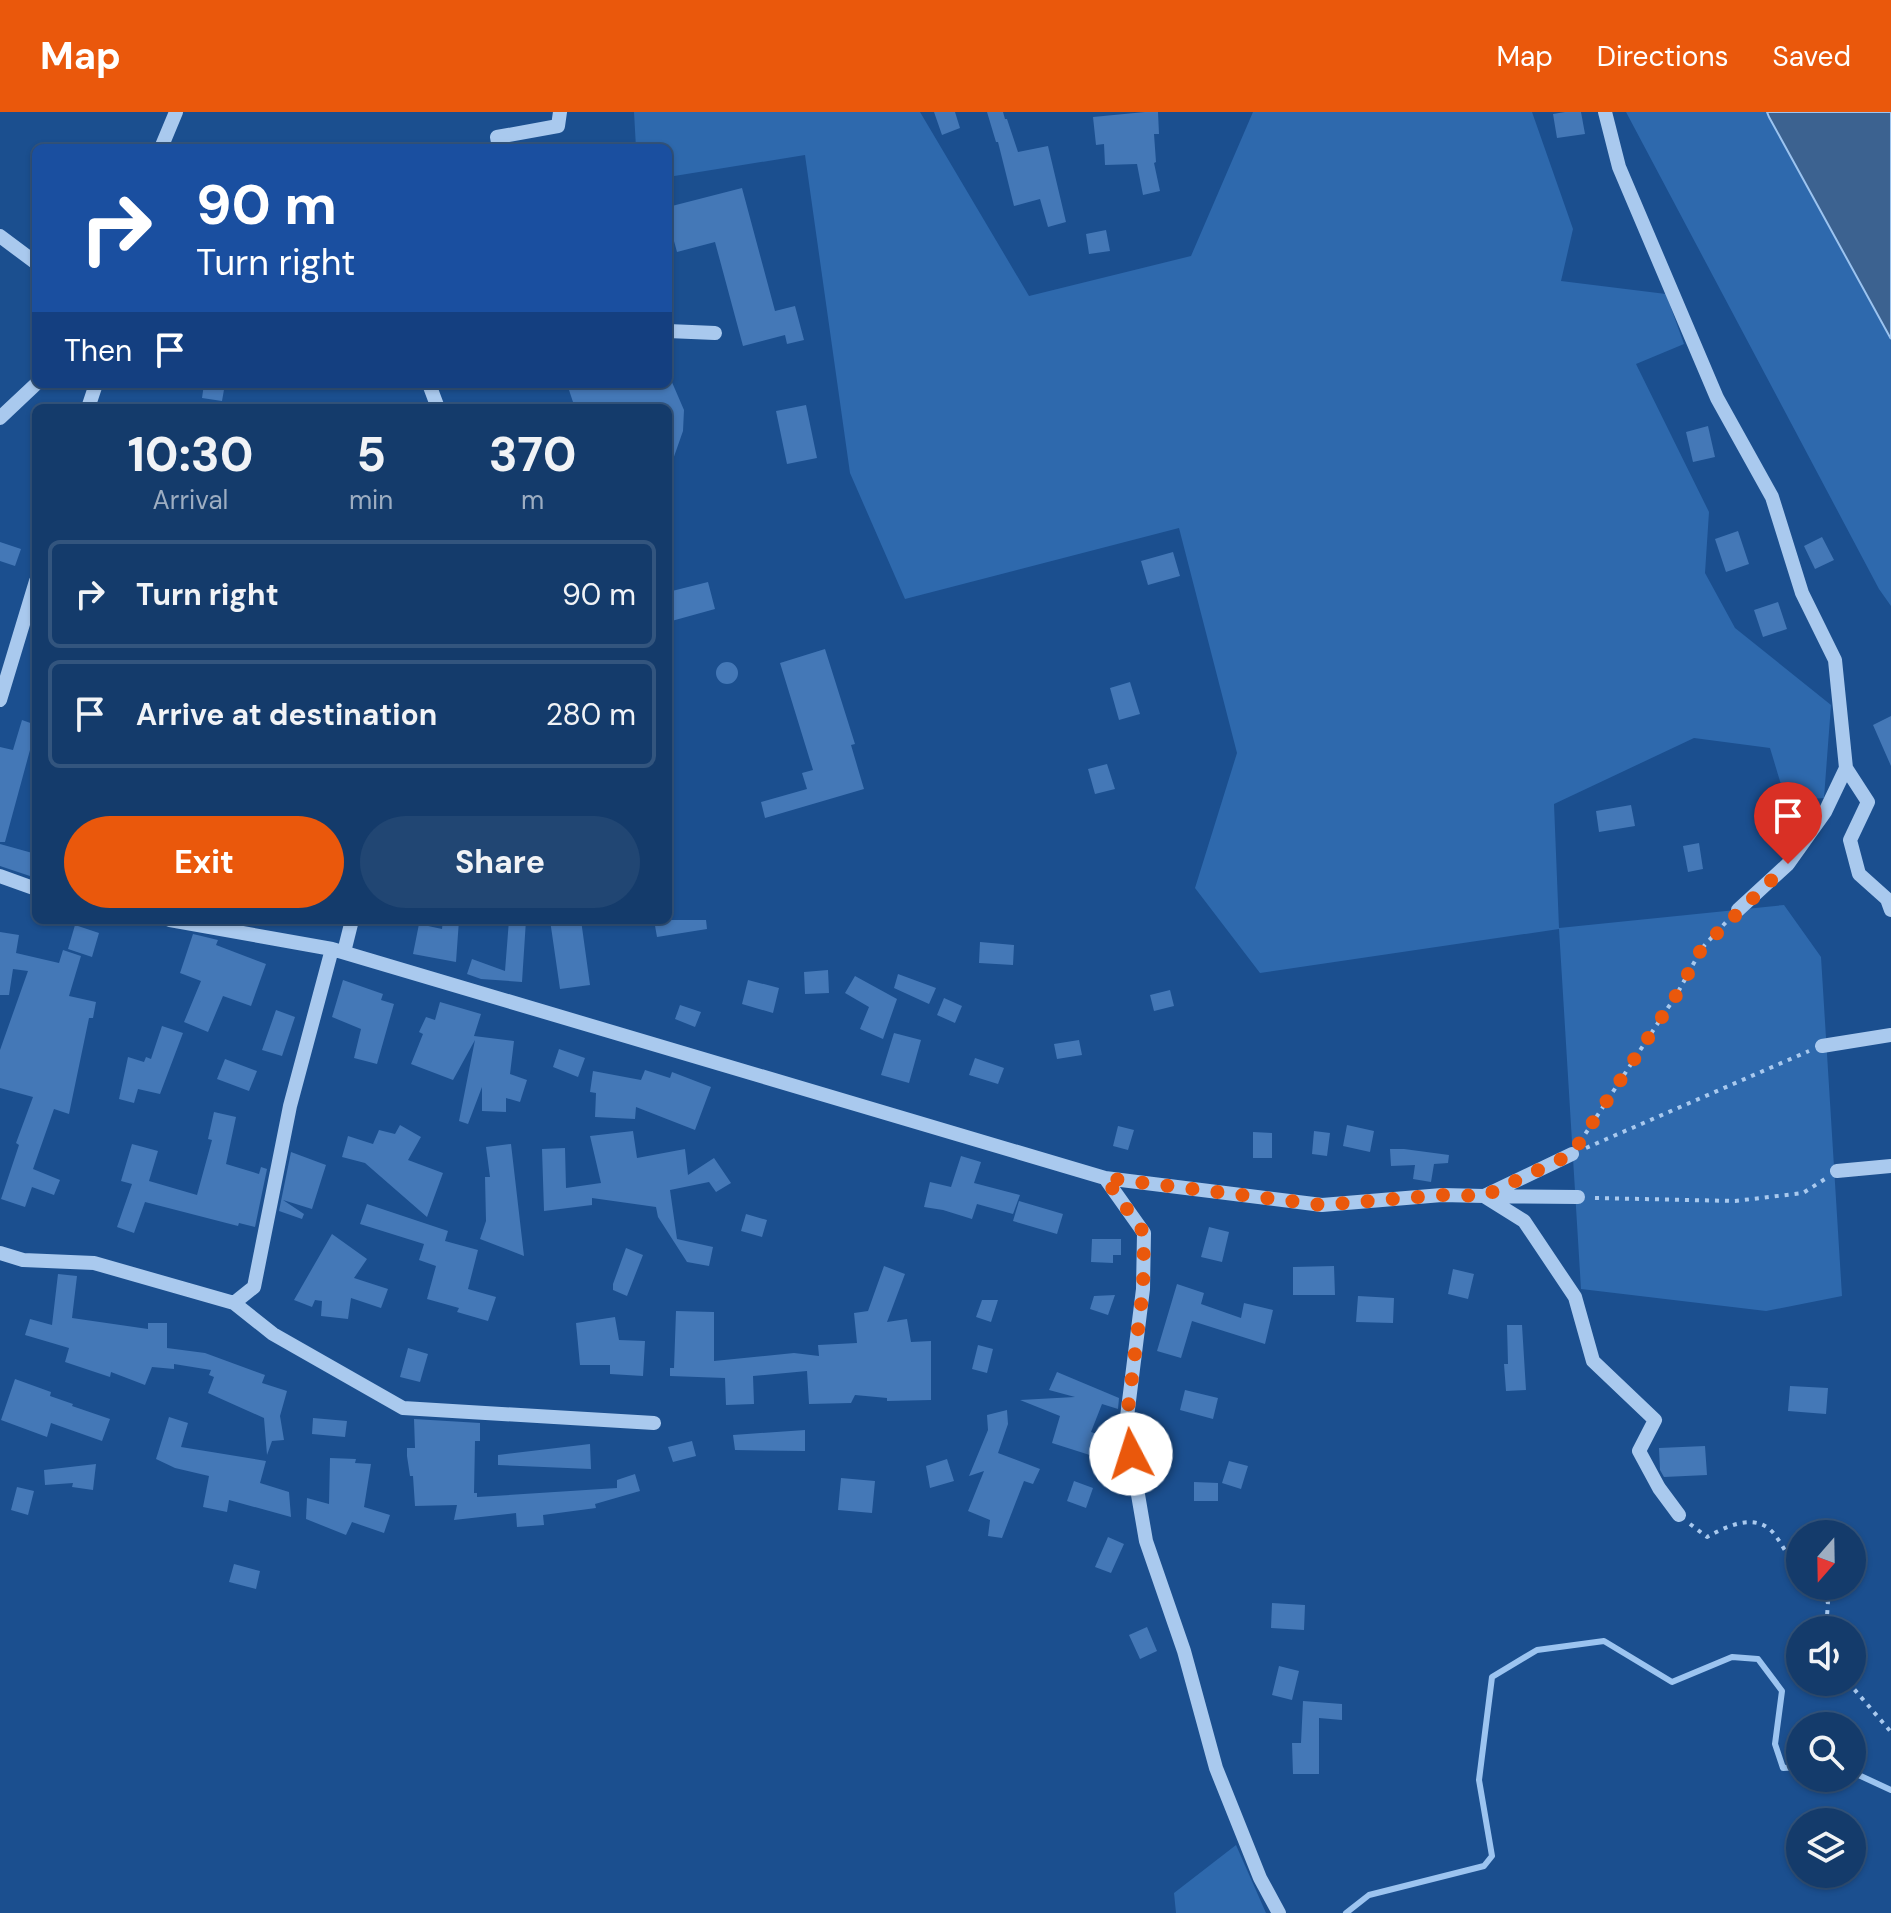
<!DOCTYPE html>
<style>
body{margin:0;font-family:"DM Sans",sans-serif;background:#214673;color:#f1f3f6;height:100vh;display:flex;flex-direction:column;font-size:30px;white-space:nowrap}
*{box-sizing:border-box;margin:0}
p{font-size:26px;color:#9dadc1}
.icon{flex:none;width:44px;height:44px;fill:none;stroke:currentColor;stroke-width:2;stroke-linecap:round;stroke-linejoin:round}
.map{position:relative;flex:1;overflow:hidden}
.panel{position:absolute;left:32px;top:292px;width:640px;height:520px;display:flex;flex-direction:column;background:#143b6b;border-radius:12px;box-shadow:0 2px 6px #0004,0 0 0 2px #33557e}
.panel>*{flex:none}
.top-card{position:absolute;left:32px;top:32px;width:640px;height:244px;border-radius:12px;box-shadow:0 2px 6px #0004,0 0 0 2px #33557e;background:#1a4fa0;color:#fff;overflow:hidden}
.needle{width:52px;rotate:200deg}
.fabs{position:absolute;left:1786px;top:1408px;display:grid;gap:16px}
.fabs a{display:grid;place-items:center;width:80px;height:80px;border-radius:50%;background:#143b6b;box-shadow:0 2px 6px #0004,0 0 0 2px #33557e;font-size:40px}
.pin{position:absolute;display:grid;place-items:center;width:68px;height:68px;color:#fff;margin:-82px -34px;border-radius:50% 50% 50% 0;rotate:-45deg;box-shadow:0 0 8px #0007}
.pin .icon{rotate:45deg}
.me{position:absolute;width:88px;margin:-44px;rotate:355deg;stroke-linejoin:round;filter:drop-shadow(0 0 6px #0008)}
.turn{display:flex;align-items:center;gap:28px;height:168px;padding:0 32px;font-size:36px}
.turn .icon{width:104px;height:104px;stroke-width:2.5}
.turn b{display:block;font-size:56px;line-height:68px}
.then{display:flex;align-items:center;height:76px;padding:0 32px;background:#0003;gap:16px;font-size:30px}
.eta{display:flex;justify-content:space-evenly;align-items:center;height:136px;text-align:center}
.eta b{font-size:48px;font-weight:700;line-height:56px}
.cta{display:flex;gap:16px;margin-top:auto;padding:16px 32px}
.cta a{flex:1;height:92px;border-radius:48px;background:#ea580c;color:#fff;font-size:32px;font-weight:700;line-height:92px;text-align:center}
.cta a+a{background:#214673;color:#f1f3f6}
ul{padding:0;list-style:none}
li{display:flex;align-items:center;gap:24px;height:108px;margin:0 16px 12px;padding:0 16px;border:4px solid #33557e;border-radius:12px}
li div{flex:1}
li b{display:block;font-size:30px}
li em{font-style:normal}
header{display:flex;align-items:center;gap:48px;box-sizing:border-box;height:112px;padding:0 40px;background:#ea580c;color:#fff}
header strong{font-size:38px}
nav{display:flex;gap:44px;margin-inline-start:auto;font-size:28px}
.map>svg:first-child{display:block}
.green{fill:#2e69ad}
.water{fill:#3c6290;stroke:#9cc4f0;stroke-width:2}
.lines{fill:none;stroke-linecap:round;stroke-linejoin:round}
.stream{stroke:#9cc4f0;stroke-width:6}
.building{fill:#4478b7}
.path{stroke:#a9c9ee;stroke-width:4;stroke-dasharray:4 6;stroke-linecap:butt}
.minor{stroke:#a9c9ee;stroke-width:14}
.route{stroke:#ea580c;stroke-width:14;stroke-dasharray:0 25.2}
</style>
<header>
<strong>Map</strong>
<nav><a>Map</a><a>Directions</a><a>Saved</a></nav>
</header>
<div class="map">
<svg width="1891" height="1801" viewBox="0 0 1891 1801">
<rect width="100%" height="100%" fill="#1b4f8f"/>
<!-- green -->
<path class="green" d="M 634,0 L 920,0 L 1029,184 L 1191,144 L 1253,0 L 1532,0 L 1573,117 L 1561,169 L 1666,182 L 1684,232 L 1636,252 L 1709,400 L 1705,461 L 1735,516 L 1831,593 L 1824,686 L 1786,689 L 1770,636 L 1694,626 L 1554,692 L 1559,816 L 1784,793 L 1821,845 L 1842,1184 L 1766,1199 L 1581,1177 L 1559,817 L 1260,861 L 1195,776 L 1237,641 L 1179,416 L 905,487 L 850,361 L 805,43 L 668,65 L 668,36 L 636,36 Z
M 1626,0 L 1767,0 L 1891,227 L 1891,494 L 1879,477 Z
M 1236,1733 L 1266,1801 L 1176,1801 L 1174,1781 Z"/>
<!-- water -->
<path class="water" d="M 1767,0 L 1891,0 L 1891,227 L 1769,5 Z"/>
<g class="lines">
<!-- stream -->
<path class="stream" d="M 1852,1660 L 1891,1678
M 1346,1801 L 1369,1783 L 1484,1754 L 1492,1744 L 1479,1668 L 1492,1565 L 1537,1538 L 1604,1529 L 1672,1570 L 1732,1545 L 1758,1547 L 1782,1579 L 1775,1632 L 1783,1656 L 1800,1655"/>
</g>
<!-- building -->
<path class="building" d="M 934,0 L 955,0 L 960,16 L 942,23 Z
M 987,0 L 1003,0 L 1005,7 L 1007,7 L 1018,40 L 1048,34 L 1066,110 L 1048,115 L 1040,87 L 1014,94 L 998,30 L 996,30 Z
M 1145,0 L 1158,0 L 1159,22 L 1154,22 L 1156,50 L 1154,51 L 1160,79 L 1143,83 L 1137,52 L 1105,53 L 1104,32 L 1096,33 L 1093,5 Z
M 1565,0 L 1581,0 L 1585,22 L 1557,26 L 1553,2 Z
M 742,76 L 775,199 L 795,194 L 804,228 L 787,232 L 785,223 L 743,234 L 715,130 L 677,140 L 668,107 L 668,95 Z
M 1106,118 L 1110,139 L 1089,142 L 1086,122 Z
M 668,261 L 684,298 L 683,319 L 670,356 L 668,355 L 668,296 L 575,296 L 567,272 L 668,272 Z
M 204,272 L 225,272 L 222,289 L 202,286 Z
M 806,293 L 817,346 L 787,352 L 776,299 Z
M 1708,314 L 1715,345 L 1693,350 L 1686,320 Z
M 1738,419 L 1749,452 L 1726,460 L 1715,427 Z
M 1822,425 L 1834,448 L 1815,457 L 1804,434 Z
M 0,430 L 21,437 L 15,454 L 0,449 Z
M 1173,440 L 1180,464 L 1148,473 L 1141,449 Z
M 708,470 L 715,497 L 668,510 L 668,480 Z
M 1778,490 L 1787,517 L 1763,525 L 1754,498 Z
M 825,537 L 855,632 L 851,633 L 864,677 L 765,706 L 761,690 L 807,677 L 802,661 L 813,658 L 780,551 Z
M716 561a11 11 0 1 1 22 0a11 11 0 1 1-22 0Z
M 1130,570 L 1140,602 L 1119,608 L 1110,576 Z
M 1891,604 L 1891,654 L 1873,613 Z
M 22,608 L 36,613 L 36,640 L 30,638 L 5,730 L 0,730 L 0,635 L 13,638 Z
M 1107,652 L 1115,677 L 1095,682 L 1088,657 Z
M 1631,693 L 1635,714 L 1599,720 L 1596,699 Z
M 1699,731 L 1703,757 L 1688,760 L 1683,734 Z
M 0,732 L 36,742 L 36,758 L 32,757 L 30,764 L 0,754 Z
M 443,808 L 459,808 L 456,850 L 413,842 L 419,812 L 442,817 Z
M 509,808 L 526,808 L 522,870 L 481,867 L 467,862 L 472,847 L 505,859 Z
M 550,808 L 581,808 L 590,873 L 560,877 Z
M 654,808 L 706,808 L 707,817 L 657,825 Z
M 75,813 L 99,821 L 92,845 L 68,837 Z
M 0,820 L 19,823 L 16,841 L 59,851 L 63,838 L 81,844 L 69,884 L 96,890 L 93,906 L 89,906 L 69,1002 L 54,997 L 33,1057 L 60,1068 L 54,1083 L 32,1075 L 25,1095 L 1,1087 L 19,1033 L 16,1031 L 33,985 L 0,976 L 0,938 L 28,859 L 13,857 L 9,883 L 0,883 Z
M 193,822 L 218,828 L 216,833 L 266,852 L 251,894 L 223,884 L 208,920 L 184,910 L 201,869 L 180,861 Z
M 980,830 L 1014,833 L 1013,853 L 979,851 Z
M 828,858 L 829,881 L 805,882 L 804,860 Z
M 898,862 L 936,876 L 929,892 L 894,876 Z
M 855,864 L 897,887 L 883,927 L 860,917 L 869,895 L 845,881 Z
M 343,868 L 383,882 L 381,888 L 394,892 L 377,952 L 354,946 L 361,917 L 332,905 Z
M 748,868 L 779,876 L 773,901 L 742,892 Z
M 1170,878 L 1174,894 L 1154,899 L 1150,883 Z
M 944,886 L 962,894 L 955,911 L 937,903 Z
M 440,890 L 481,902 L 474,924 L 514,929 L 510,962 L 527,968 L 520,990 L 506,986 L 506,1000 L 482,999 L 482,975 L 468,1012 L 459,1009 L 475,928 L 453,968 L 411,952 L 423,922 L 419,920 L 426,905 L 435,908 Z
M 680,893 L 701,900 L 695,915 L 675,907 Z
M 276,898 L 295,905 L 282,944 L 262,938 Z
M 162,914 L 183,921 L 160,982 L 138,977 L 134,991 L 119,987 L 128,945 L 144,950 L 146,945 L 151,947 Z
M 894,921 L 921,928 L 909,971 L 881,963 Z
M 1079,928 L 1082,943 L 1057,947 L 1054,932 Z
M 559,937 L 585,946 L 578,965 L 553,955 Z
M 975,946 L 1004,956 L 998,972 L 969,963 Z
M 225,947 L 257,959 L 249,979 L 217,967 Z
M 645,958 L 670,966 L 672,960 L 711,975 L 695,1018 L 636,995 L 635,1007 L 595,1005 L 596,981 L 590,980 L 593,959 L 641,968 Z
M 214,1000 L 236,1005 L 226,1052 L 259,1062 L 261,1055 L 267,1057 L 255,1115 L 239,1111 L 238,1114 L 145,1090 L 134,1121 L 117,1115 L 132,1072 L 121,1069 L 132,1032 L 158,1039 L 149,1069 L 197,1083 L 212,1028 L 208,1027 Z
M 400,1013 L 421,1025 L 408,1048 L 443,1061 L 427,1105 L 365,1051 L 342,1045 L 348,1024 L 373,1032 L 379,1018 L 395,1022 Z
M 1347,1013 L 1374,1019 L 1370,1040 L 1343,1034 Z
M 1118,1014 L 1134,1018 L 1128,1038 L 1113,1034 Z
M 633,1019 L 637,1046 L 685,1037 L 688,1063 L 714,1046 L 731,1071 L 716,1080 L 709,1070 L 670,1078 L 677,1127 L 713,1135 L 709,1154 L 687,1150 L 658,1105 L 656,1095 L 592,1086 L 592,1093 L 544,1099 L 542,1037 L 565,1036 L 566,1076 L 601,1071 L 590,1024 Z
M 1314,1019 L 1330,1021 L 1327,1044 L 1312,1042 Z
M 1253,1020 L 1272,1021 L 1272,1046 L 1253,1046 Z
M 511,1032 L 524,1144 L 480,1127 L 486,1109 L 485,1065 L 490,1065 L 486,1035 Z
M 1390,1037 L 1404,1037 L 1449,1043 L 1448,1051 L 1434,1052 L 1431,1070 L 1413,1067 L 1415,1053 L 1391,1054 Z
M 291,1040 L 326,1053 L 312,1097 L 283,1088 L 304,1102 L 302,1107 L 279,1099 Z
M 961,1044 L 981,1050 L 974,1071 L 1020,1083 L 1013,1102 L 977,1092 L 972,1107 L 943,1098 L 924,1095 L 930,1070 L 951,1075 Z
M 1019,1089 L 1063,1102 L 1057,1122 L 1013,1109 Z
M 367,1092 L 448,1119 L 445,1129 L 478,1138 L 468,1177 L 496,1185 L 488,1209 L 457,1200 L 459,1196 L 427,1187 L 436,1154 L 419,1148 L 424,1132 L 360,1112 Z
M 746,1102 L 767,1108 L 762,1125 L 741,1119 Z
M 1209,1115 L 1229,1120 L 1222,1150 L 1201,1145 Z
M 332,1122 L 367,1147 L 354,1166 L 388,1177 L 381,1196 L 351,1186 L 348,1207 L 321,1204 L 322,1189 L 315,1188 L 312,1195 L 294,1188 Z
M 1092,1127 L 1121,1127 L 1121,1143 L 1113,1143 L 1113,1151 L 1091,1150 Z
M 626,1136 L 643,1143 L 627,1184 L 613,1178 L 613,1172 Z
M 884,1154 L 905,1162 L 887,1210 L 907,1207 L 911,1230 L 931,1229 L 931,1288 L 887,1289 L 887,1286 L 855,1283 L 851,1291 L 809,1292 L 807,1259 L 753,1264 L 754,1292 L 726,1293 L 725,1266 L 670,1264 L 670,1256 L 674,1256 L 676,1199 L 714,1200 L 714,1249 L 794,1241 L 819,1244 L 818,1233 L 857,1231 L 854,1201 L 868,1199 Z
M 1334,1154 L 1335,1183 L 1293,1183 L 1293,1155 Z
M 1453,1157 L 1474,1162 L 1468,1187 L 1448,1182 Z
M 58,1162 L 77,1164 L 72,1206 L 148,1217 L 148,1211 L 167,1211 L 167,1236 L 205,1241 L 265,1263 L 262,1271 L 287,1279 L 280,1304 L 284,1328 L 272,1329 L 267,1343 L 264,1306 L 208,1281 L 214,1265 L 209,1263 L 211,1258 L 174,1252 L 174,1257 L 152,1255 L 145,1273 L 111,1260 L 110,1265 L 65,1250 L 69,1236 L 25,1223 L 30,1207 L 52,1213 Z
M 1177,1172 L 1204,1181 L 1201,1192 L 1241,1206 L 1244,1191 L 1273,1198 L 1265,1232 L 1192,1209 L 1181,1246 L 1157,1239 Z
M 1115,1183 L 1108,1203 L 1090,1197 L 1094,1184 Z
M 1358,1184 L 1394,1186 L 1393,1211 L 1356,1210 Z
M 982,1188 L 998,1188 L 991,1210 L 976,1205 Z
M 615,1205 L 619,1228 L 645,1229 L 643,1264 L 610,1262 L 610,1253 L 580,1253 L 576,1211 Z
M 1507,1213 L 1522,1213 L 1526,1278 L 1506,1279 L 1504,1252 L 1508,1252 Z
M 978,1233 L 993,1237 L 987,1261 L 972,1257 Z
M 408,1236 L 428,1242 L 420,1270 L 400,1265 Z
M 1057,1260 L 1119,1286 L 1118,1297 L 1102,1292 L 1091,1320 L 1103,1324 L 1096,1345 L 1052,1331 L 1060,1304 L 1020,1288 L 1075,1285 L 1049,1278 Z
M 15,1267 L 51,1280 L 50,1284 L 73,1292 L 72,1294 L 110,1307 L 102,1329 L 51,1311 L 47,1325 L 1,1308 Z
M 1790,1274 L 1828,1276 L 1826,1302 L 1788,1299 Z
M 1185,1278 L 1218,1286 L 1213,1307 L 1180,1298 Z
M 1007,1298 L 1008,1312 L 998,1341 L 1040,1357 L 1033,1372 L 1024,1369 L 1002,1426 L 988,1424 L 990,1408 L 968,1399 L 984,1359 L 969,1364 L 988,1318 L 987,1303 Z
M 169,1305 L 188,1311 L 181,1335 L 266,1349 L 260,1371 L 289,1380 L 291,1405 L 229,1388 L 227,1400 L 203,1395 L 209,1364 L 175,1356 L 156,1347 Z
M 313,1306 L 347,1309 L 345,1325 L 312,1322 Z
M 414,1307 L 480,1311 L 480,1329 L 475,1329 L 474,1381 L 477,1381 L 477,1385 L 617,1376 L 617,1368 L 635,1362 L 640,1379 L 595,1392 L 596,1396 L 543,1403 L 544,1413 L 517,1415 L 516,1401 L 454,1408 L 457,1393 L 415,1394 L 413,1364 L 410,1364 L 407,1344 L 407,1336 L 415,1336 Z
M 805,1318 L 805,1339 L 735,1338 L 733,1323 Z
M 692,1329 L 696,1344 L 673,1350 L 668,1335 Z
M 590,1332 L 591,1357 L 498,1353 L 498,1343 Z
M 1705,1334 L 1707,1363 L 1664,1365 L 1660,1358 L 1659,1336 Z
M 330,1346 L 356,1347 L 355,1351 L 371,1352 L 364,1395 L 390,1403 L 384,1421 L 352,1410 L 346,1423 L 306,1407 L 307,1386 L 329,1392 Z
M 947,1347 L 954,1369 L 930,1376 L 926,1354 Z
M 1229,1349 L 1248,1354 L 1241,1377 L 1222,1371 Z
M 96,1352 L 93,1378 L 72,1375 L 73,1371 L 45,1373 L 44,1358 Z
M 841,1366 L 875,1369 L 872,1401 L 838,1398 Z
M 1074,1369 L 1093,1376 L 1086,1396 L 1067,1389 Z
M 1194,1370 L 1218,1371 L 1218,1389 L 1194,1389 Z
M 17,1375 L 34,1379 L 28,1403 L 11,1398 Z
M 1108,1425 L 1124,1432 L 1111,1461 L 1095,1455 Z
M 234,1452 L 260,1459 L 256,1477 L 229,1470 Z
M 1272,1491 L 1305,1493 L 1304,1518 L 1271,1516 Z
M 1147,1515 L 1157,1539 L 1140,1547 L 1129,1523 Z
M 1279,1554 L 1299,1559 L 1292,1588 L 1272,1583 Z
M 1303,1589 L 1342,1592 L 1342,1608 L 1319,1606 L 1319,1662 L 1293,1662 L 1292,1631 L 1301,1631 Z"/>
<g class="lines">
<!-- path -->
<path class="path" d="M 1580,1030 L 1677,882 L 1702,836 L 1728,808
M 1586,1036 L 1809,939
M 1595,1086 L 1735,1089 L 1803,1081 L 1825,1067
M 1690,1412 L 1707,1425 C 1727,1414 1757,1399 1775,1423 C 1784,1435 1790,1449 1800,1460
M 1813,1474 L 1828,1490 L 1826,1518
M 1848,1570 L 1891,1620"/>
<!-- minor -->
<path class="minor" d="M 1605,0 L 1619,55 L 1717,286 L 1772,385 L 1802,481 L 1835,548 L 1846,656 L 1825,700 L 1788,752 L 1738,798
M 161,36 L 176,0
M 499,36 L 497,25 L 558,14 L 560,0
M 0,124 L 36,151
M 668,219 L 715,221
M 429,272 L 438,296
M 88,296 L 96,272
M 0,306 L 36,272
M 0,588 L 36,469
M 1846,656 L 1868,690 L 1850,728 L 1859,762 L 1887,787 L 1891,798
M 0,764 L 36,777
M 170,808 L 332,837 L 1105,1066 L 1322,1093 L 1442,1083 L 1484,1084 L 1572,1042
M 344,840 L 352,808
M 1822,934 L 1891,923
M 1837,1059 L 1891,1054
M 1105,1066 L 1144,1121 L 1143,1177 L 1126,1313 L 1146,1429 L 1184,1539 L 1216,1656 L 1260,1766 L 1279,1801
M 1578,1085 L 1484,1084 L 1524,1109 L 1575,1185 L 1593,1249 L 1655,1308 L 1639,1339 L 1659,1376 L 1679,1403
M 0,1141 L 23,1148 L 94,1151 L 234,1191 L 273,1222 L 403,1296 L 654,1311
M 234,1191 L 254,1175 L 290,994 L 332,837"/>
</g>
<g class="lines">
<!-- route -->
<path class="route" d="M 1131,1342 L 1126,1313 L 1143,1177 L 1144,1121 L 1105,1066 L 1322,1093 L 1442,1083 L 1484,1084 L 1572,1042 L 1677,882 L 1702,836 L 1788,752"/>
</g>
</svg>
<div class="fabs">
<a><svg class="needle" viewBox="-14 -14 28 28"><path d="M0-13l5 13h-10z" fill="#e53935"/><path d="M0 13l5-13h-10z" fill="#9dadc1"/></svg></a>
<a><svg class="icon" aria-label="sound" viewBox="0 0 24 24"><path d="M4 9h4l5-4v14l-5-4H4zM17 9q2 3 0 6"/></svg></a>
<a><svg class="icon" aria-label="search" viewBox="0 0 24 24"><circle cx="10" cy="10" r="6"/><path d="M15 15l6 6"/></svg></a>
<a><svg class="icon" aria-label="layers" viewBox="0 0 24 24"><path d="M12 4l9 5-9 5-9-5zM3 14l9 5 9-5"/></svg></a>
</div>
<div class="pin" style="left:1788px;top:752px;background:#d93025"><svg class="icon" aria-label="arrive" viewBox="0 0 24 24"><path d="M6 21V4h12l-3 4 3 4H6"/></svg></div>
<svg class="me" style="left:1131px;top:1342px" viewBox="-20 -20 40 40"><circle r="19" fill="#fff"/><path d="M0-13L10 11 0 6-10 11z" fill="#ea580c"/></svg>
<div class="top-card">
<div class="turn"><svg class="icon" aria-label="right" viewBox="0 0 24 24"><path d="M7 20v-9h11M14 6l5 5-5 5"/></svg><div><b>90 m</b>Turn right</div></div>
<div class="then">Then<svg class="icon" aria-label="arrive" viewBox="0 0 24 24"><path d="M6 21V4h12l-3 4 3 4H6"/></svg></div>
</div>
<section class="panel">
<div class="eta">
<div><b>10:30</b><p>Arrival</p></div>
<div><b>5</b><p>min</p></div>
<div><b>370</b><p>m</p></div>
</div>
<ul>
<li><svg class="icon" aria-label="right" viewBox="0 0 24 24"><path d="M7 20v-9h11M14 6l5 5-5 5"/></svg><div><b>Turn right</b></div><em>90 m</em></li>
<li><svg class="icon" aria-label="arrive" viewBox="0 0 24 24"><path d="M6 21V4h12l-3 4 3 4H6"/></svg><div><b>Arrive at destination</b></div><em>280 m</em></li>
</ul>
<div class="cta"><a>Exit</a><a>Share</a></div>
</section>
</div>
